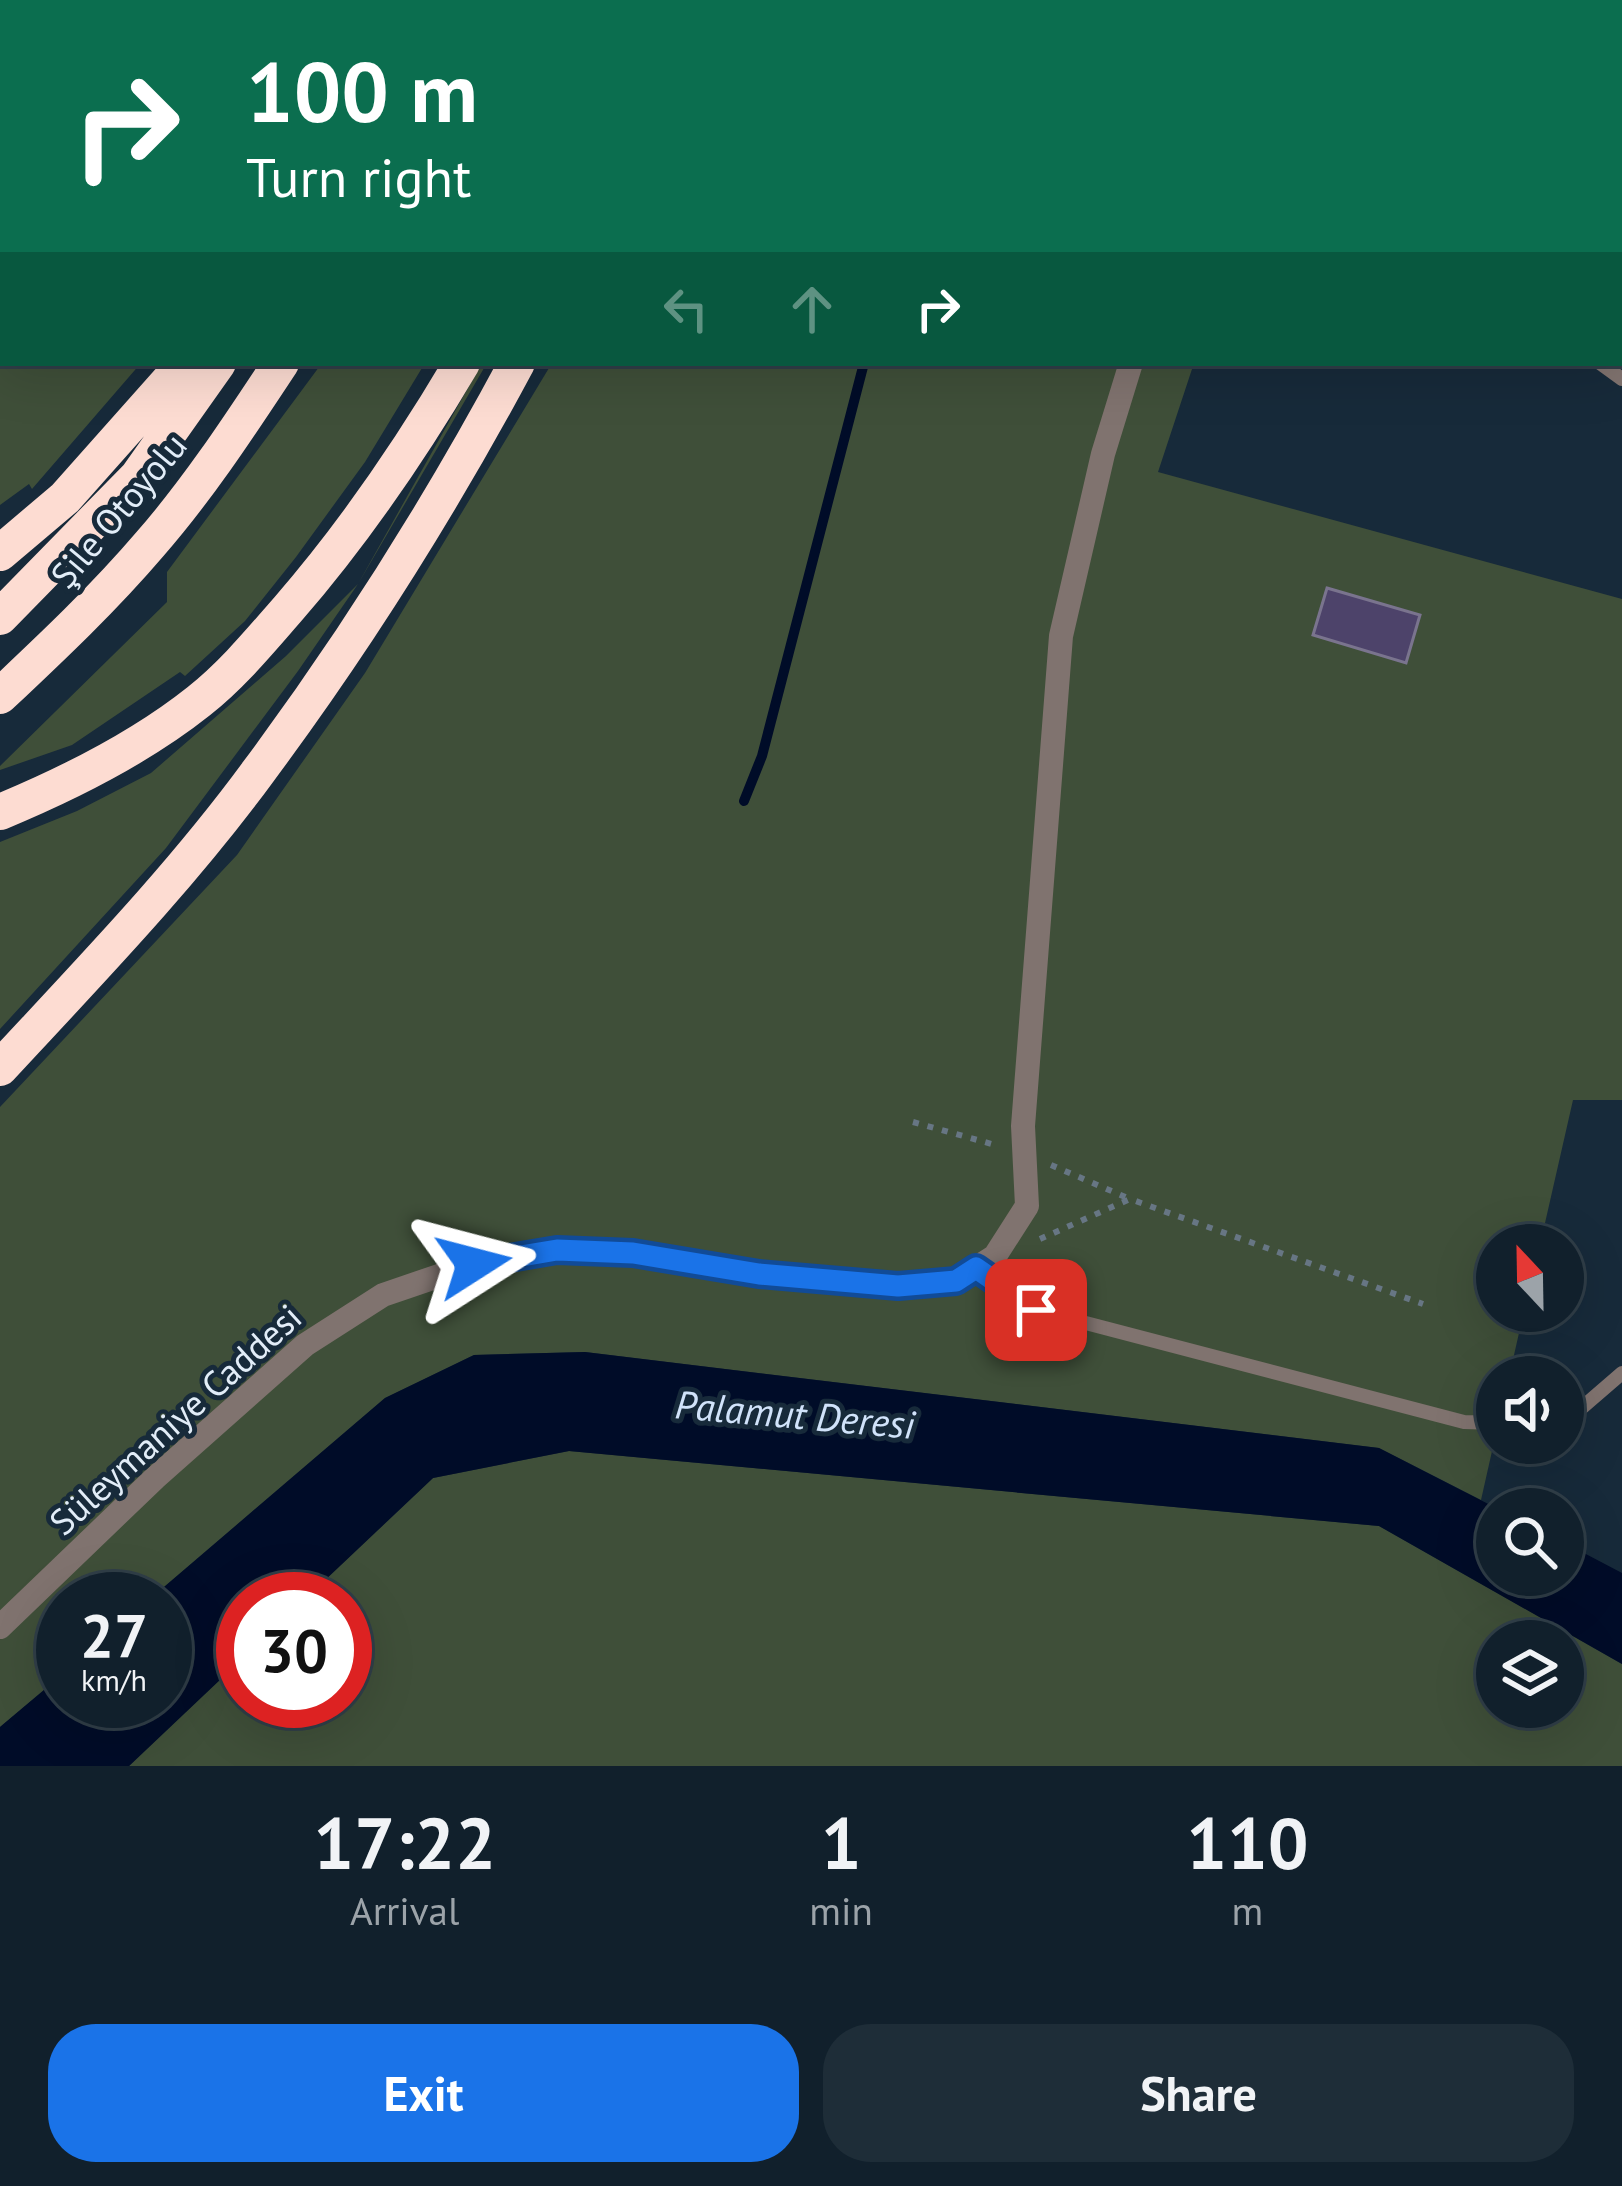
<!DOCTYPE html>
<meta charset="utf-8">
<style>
body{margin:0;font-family:"PT Sans",sans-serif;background:#1e2d38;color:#f1f3f6;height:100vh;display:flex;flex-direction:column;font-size:45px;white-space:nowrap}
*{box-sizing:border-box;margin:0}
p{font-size:39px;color:#9ca3a9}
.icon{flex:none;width:66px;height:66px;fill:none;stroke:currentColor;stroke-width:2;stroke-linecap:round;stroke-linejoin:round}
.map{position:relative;height:1766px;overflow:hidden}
.drawer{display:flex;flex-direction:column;background:#11202c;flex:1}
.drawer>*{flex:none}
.hud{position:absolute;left:0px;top:0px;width:1623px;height:366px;box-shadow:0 12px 48px #0002,0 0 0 3px #303e48;background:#0b6e4f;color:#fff;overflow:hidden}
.needle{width:78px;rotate:338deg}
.fabs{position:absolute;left:1476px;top:1224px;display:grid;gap:24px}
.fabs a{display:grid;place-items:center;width:108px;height:108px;border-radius:50%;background:#11202c;box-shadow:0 12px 48px #0002,0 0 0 3px #303e48;font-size:60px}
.speed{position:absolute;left:36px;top:1572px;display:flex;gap:24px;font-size:60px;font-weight:700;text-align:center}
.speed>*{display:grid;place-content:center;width:156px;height:156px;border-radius:50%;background:#11202c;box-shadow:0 12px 48px #0002,0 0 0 3px #303e48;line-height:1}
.speed small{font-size:30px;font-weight:400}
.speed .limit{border:18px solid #d22;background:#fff;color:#111}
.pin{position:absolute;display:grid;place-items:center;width:102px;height:102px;color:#fff;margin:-51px;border-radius:24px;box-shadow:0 6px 18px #0006}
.me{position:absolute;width:132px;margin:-66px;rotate:81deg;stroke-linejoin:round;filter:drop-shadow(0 0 9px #0008)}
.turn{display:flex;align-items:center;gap:42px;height:252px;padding:0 48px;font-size:54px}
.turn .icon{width:156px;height:156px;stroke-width:2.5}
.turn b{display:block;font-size:84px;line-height:102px}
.lanes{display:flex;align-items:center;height:114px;padding:0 48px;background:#0003;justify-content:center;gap:60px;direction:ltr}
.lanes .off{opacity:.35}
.eta{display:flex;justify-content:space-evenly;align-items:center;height:204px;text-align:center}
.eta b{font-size:72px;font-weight:700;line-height:84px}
.cta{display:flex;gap:24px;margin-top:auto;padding:24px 48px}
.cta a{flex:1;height:138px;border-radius:48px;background:#1a73e8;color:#fff;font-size:48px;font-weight:700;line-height:138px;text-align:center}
.cta a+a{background:#1e2d38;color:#f1f3f6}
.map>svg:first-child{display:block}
.green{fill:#3f4f39;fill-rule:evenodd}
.water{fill:#000c28}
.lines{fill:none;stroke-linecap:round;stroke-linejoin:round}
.stream{stroke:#000c28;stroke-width:10}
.building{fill:#4d436a;stroke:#7a748e;stroke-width:3}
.path{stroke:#677684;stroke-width:6;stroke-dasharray:6 9;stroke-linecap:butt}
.lane{stroke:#80736f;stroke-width:14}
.street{stroke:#80736f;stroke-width:24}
.highway{stroke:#fddcd2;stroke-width:36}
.route-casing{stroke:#114b97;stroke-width:30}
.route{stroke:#1a73e8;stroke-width:21}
.labels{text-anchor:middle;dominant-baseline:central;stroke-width:10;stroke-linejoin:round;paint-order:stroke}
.street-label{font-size:36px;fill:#e2edf8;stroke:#172a3a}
.water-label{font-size:39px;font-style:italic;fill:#d1e3fa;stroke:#172a3a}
</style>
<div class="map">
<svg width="1622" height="1766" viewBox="0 0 1622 1766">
<rect width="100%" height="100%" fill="#172a3a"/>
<!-- green -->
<path class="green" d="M 0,0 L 343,0 L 3,3 L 3,363 L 141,363 L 32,489 L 29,484 L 0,505 Z
M 770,0 L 1622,0 L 1622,111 L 1620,3 L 768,3 Z
M 322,363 L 425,363 L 365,462 L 296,557 L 245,621 L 185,676 L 180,672 L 72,745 L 0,770 L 0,766 L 167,602 L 167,572 Z
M 482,363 L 487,363 L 358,584 L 298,671 L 166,848 L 0,1029 L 0,842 L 77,811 L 151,773 L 286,656 L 358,584 Z
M 552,363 L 1194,363 L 1158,472 L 1622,599 L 1622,1100 L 1573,1100 L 1540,1245 L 1497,1245 L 1497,1311 L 1524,1311 L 1509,1377 L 1497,1377 L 1497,1429 L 1481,1500 L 1379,1448 L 585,1352 L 474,1355 L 385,1398 L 150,1599 L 63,1599 L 63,1674 L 0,1727 L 0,1107 L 237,855 L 365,673 Z
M 569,1451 L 1379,1526 L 1622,1664 L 1622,1766 L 129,1766 L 243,1658 L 243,1701 L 345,1701 L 345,1599 L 305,1599 L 433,1478 ZM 1497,1641 L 1563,1641 L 1563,1707 L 1497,1707 Z"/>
<!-- water -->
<path class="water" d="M 585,1352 L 1379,1448 L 1498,1509 L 1497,1575 L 1563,1575 L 1563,1542 L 1622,1573 L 1622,1664 L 1379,1526 L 569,1451 L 433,1478 L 305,1599 L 243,1599 L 243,1658 L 129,1766 L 0,1766 L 0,1727 L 63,1674 L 63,1701 L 165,1701 L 165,1599 L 150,1599 L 385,1398 L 474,1355 Z"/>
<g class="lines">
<!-- stream -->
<path class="stream" d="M 911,0 L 911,3
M 744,801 L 762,756 L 864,363"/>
</g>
<!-- building -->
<path class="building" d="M 1327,588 L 1420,615 L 1406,663 L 1313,635 Z"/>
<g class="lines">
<!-- path -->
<path class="path" d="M 1445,3 L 1449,0
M 913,1122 L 999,1146
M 1051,1165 L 1130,1199
M 1040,1239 L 1130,1199 L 1423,1304"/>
<!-- lane -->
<path class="lane" d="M 1620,132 L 1622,132
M 1600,363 L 1622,379
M 977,1267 L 1036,1310 L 1464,1422 L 1497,1423
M 1563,1424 L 1622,1373"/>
<!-- street -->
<path class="street" d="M 0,1627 L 155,1478 L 305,1345 L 383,1295 L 474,1264 L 557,1250 L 633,1253 L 759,1274 L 898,1286 L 956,1281 L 995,1256 L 1027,1206 L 1023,1126 L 1061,636 L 1103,454 L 1131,363"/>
<!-- highway -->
<path class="highway" d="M 415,3 L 416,0
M 477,3 L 478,0
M 605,3 L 606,0
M 733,3 L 735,0
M 0,553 L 65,498 L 185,363
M 0,617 L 138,476 L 218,363
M 0,696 C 52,647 104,598 150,544 C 199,488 240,425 281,363
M 0,812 C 70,783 140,748 199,701 C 233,674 260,641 288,609 C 355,532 410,451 462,363
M 0,1068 C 89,972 181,877 258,772 C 354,643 441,505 517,363"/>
</g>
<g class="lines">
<defs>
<path id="route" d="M 474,1264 L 557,1250 L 633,1253 L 759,1274 L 898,1286 L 956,1281 L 976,1268 L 1036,1310"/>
</defs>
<!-- route casing -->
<use href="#route" class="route-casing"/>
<!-- route -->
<use href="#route" class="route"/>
</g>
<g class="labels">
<!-- street labels -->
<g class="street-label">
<text transform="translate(118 510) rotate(-50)">Şile Otoyolu</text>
<text transform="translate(175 1419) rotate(-42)">Süleymaniye Caddesi</text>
</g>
<!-- water labels -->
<g class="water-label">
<text transform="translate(795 1414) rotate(5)">Palamut Deresi</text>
</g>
</g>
</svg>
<div class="fabs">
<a><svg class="needle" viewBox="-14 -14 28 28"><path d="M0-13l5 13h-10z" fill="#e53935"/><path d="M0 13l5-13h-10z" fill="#9ca3a9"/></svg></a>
<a><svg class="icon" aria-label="sound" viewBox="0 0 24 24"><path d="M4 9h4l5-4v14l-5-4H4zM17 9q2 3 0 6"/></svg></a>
<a><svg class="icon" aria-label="search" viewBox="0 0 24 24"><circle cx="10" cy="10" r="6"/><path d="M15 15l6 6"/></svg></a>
<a><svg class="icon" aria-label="layers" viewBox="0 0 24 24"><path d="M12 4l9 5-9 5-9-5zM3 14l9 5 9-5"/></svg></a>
</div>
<div class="speed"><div>27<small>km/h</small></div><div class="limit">30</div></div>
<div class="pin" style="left:1036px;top:1310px;background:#d93025"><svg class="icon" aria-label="arrive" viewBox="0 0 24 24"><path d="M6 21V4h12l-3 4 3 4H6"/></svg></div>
<svg class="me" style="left:474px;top:1264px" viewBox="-20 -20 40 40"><path d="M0-17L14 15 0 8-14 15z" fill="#1a73e8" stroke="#fff" stroke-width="4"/></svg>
<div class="hud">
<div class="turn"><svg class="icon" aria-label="right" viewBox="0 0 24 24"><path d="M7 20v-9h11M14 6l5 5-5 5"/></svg><div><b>100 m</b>Turn right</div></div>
<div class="lanes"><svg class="icon off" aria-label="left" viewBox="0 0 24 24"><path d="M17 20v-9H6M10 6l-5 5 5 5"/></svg><svg class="icon off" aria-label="ahead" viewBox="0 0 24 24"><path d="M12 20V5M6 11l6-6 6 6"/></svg><svg class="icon" aria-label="right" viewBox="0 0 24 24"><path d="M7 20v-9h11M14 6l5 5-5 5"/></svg></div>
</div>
</div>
<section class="drawer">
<div class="eta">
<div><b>17:22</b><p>Arrival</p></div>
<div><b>1</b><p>min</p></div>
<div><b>110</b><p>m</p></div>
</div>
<div class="cta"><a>Exit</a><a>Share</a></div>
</section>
